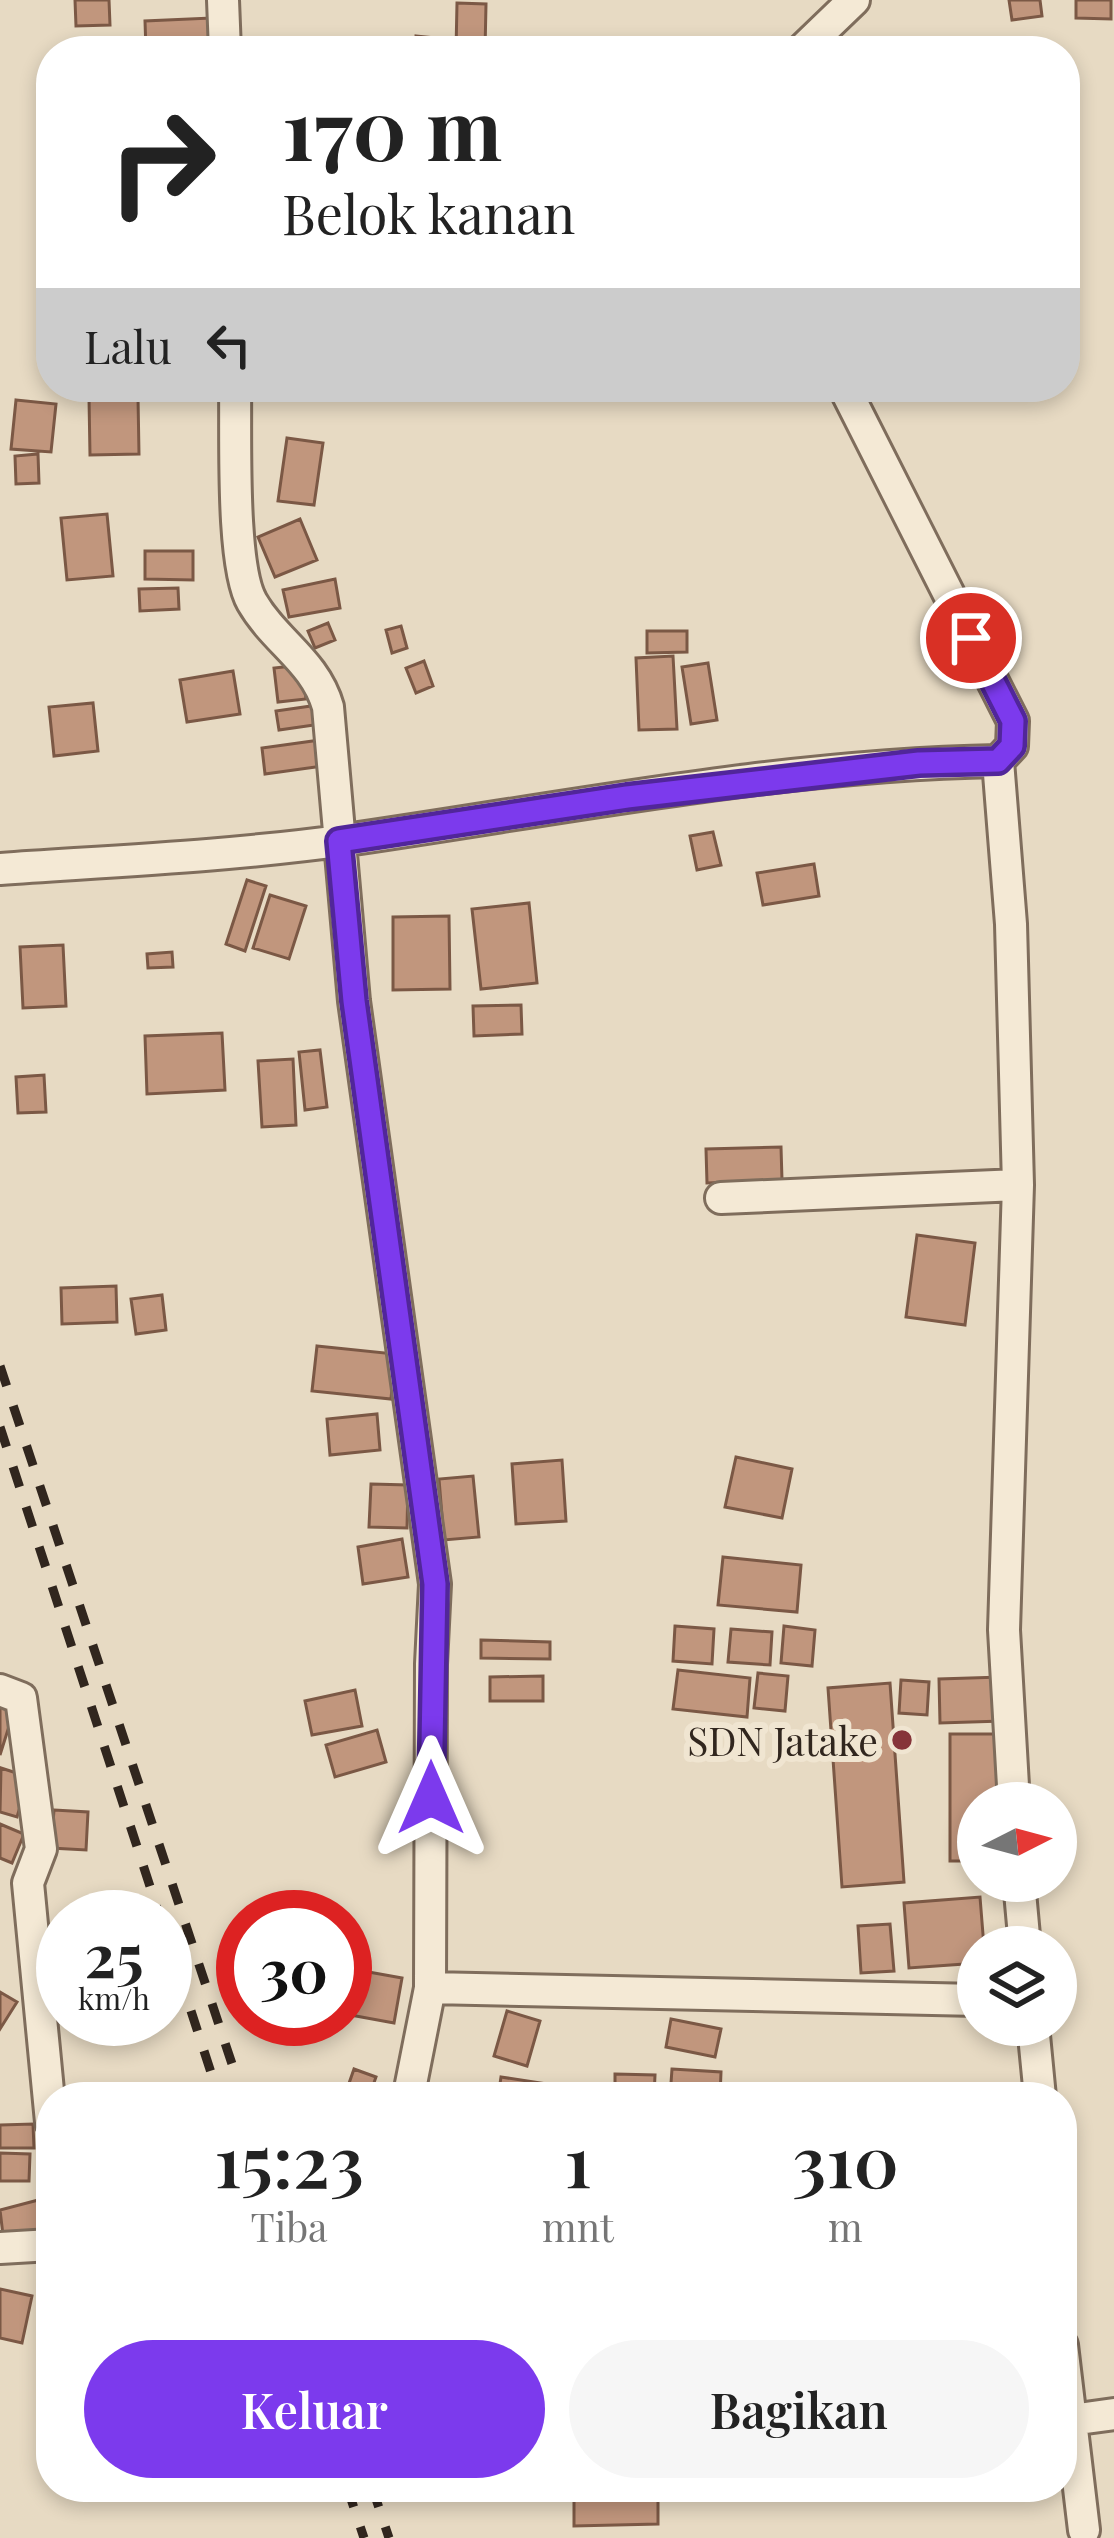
<!DOCTYPE html>
<html lang="id">
<style>
body{margin:0;font-family:"Playfair Display",serif;background:#f6f6f6;color:#222;height:100vh;display:flex;flex-direction:column;font-size:45px;white-space:nowrap}
*{box-sizing:border-box;margin:0}
p{font-size:39px;color:#767676}
.icon{flex:none;width:66px;height:66px;fill:none;stroke:currentColor;stroke-width:2;stroke-linecap:round;stroke-linejoin:round}
.map{position:relative;flex:1;overflow:hidden}
.sheet{position:absolute;left:36px;top:2082px;width:1041px;height:420px;display:flex;flex-direction:column;background:#fff;border-radius:48px;box-shadow:0 6px 18px #0003}
.sheet>*{flex:none}
.top-card{position:absolute;left:36px;top:36px;width:1044px;height:366px;border-radius:48px;box-shadow:0 6px 18px #0003;background:#fff;color:#222;overflow:hidden}
.needle{width:78px;rotate:84deg}
.buttons{position:absolute;left:957px;top:1782px;display:grid;gap:24px}
.buttons a{display:grid;place-items:center;width:120px;height:120px;border-radius:50%;background:#fff;box-shadow:0 6px 18px #0003;font-size:60px}
.speed{position:absolute;left:36px;top:1890px;display:flex;gap:24px;font-size:60px;font-weight:700;text-align:center}
.speed>*{display:grid;place-content:center;width:156px;height:156px;border-radius:50%;background:#fff;box-shadow:0 6px 18px #0003;line-height:1}
.speed small{font-size:30px;font-weight:400}
.speed .limit{border:18px solid #d22;background:#fff;color:#111}
.pin{position:absolute;display:grid;place-items:center;width:102px;height:102px;color:#fff;margin:-51px;border:6px solid #fff;border-radius:50%;box-shadow:0 3px 12px #0007}
.me{position:absolute;width:132px;margin:-66px;rotate:0deg;stroke-linejoin:round;filter:drop-shadow(0 0 9px #0008)}
.turn{display:flex;align-items:center;gap:42px;height:252px;padding:0 48px;font-size:54px}
.turn .icon{width:156px;height:156px;stroke-width:2.5}
.turn b{display:block;font-size:84px;line-height:102px}
.then{display:flex;align-items:center;height:114px;padding:0 48px;background:#0003;gap:24px;font-size:45px}
.eta{display:flex;justify-content:space-evenly;align-items:center;height:204px;text-align:center}
.eta b{font-size:72px;font-weight:600;line-height:84px}
.action{display:flex;gap:24px;margin-top:auto;padding:24px 48px}
.action a{flex:1;height:138px;border-radius:72px;background:#7c3aed;color:#fff;font-size:48px;font-weight:600;line-height:138px;text-align:center}
.action a+a{background:#f6f6f6;color:#222}
.map>svg:first-child{display:block}
.building{fill:#c1967d;stroke:#7b5845;stroke-width:3}
.lines{fill:none;stroke-linecap:round;stroke-linejoin:round}
.minor-casing{stroke:#7f6d5c;stroke-width:36}
.minor{stroke:#f4e9d5;stroke-width:30}
.rail{stroke:#31261e;stroke-width:9;stroke-dasharray:21 21;stroke-linecap:butt}
.route-casing{stroke:#51269a;stroke-width:30}
.route{stroke:#7c3aed;stroke-width:21}
.poi-dot{fill:#863439;stroke:#f0e5d1;stroke-width:4.5}
.labels{text-anchor:middle;dominant-baseline:central;stroke-width:12;stroke-linejoin:round;paint-order:stroke}
.poi-label{font-size:39px;fill:#31261e;stroke:#f0e5d1;text-anchor:end}
</style>
<div class="map">
<svg width="1114" height="2538" viewBox="0 0 1114 2538">
<rect width="100%" height="100%" fill="#e7dac3"/>
<!-- building -->
<path class="building" d="M 75,0 L 109,0 L 110,25 L 76,26 Z
M 1009,0 L 1040,0 L 1042,16 L 1012,20 Z
M 1076,0 L 1111,0 L 1111,19 L 1076,18 Z
M 457,3 L 486,4 L 485,51 L 456,51 Z
M 211,18 L 213,51 L 146,51 L 145,21 Z
M 416,36 L 446,39 L 445,51 L 415,51 Z
M 138,397 L 139,454 L 90,455 L 89,398 Z
M 16,400 L 56,404 L 51,452 L 11,449 Z
M 287,438 L 323,443 L 314,505 L 278,501 Z
M 38,454 L 39,483 L 16,484 L 15,456 Z
M 107,514 L 113,576 L 67,580 L 61,518 Z
M 300,519 L 317,560 L 275,577 L 258,537 Z
M 145,551 L 193,551 L 193,580 L 145,579 Z
M 335,579 L 340,608 L 289,617 L 283,590 Z
M 178,588 L 179,609 L 140,611 L 139,589 Z
M 328,623 L 335,640 L 315,648 L 308,631 Z
M 401,626 L 407,648 L 392,653 L 386,630 Z
M 647,631 L 687,631 L 687,652 L 647,653 Z
M 673,656 L 677,729 L 639,730 L 636,658 Z
M 424,661 L 433,686 L 416,693 L 406,668 Z
M 708,663 L 717,720 L 691,724 L 682,667 Z
M 302,665 L 306,699 L 278,702 L 274,668 Z
M 233,671 L 240,714 L 187,722 L 180,680 Z
M 93,703 L 98,751 L 54,756 L 49,707 Z
M 318,705 L 321,724 L 279,730 L 276,711 Z
M 320,740 L 323,766 L 265,774 L 262,748 Z
M 713,832 L 721,865 L 697,870 L 690,836 Z
M 814,864 L 819,896 L 763,905 L 757,873 Z
M 247,880 L 266,886 L 245,951 L 226,944 Z
M 270,895 L 306,906 L 289,959 L 253,948 Z
M 529,903 L 537,983 L 481,989 L 472,909 Z
M 449,916 L 450,989 L 393,990 L 393,917 Z
M 63,945 L 66,1006 L 23,1008 L 20,947 Z
M 172,952 L 173,967 L 148,968 L 147,954 Z
M 521,1005 L 522,1034 L 474,1036 L 473,1006 Z
M 222,1033 L 225,1090 L 147,1094 L 145,1036 Z
M 320,1050 L 327,1107 L 305,1110 L 299,1052 Z
M 293,1059 L 296,1125 L 262,1127 L 258,1061 Z
M 44,1075 L 46,1112 L 18,1113 L 16,1077 Z
M 781,1147 L 782,1180 L 707,1183 L 706,1149 Z
M 917,1235 L 975,1243 L 965,1325 L 906,1317 Z
M 116,1286 L 117,1322 L 62,1324 L 61,1288 Z
M 162,1295 L 166,1330 L 136,1334 L 131,1299 Z
M 317,1346 L 395,1354 L 391,1399 L 312,1391 Z
M 377,1414 L 380,1450 L 330,1455 L 327,1419 Z
M 736,1457 L 792,1469 L 782,1518 L 725,1507 Z
M 562,1460 L 566,1521 L 516,1524 L 512,1464 Z
M 473,1476 L 479,1537 L 444,1540 L 439,1479 Z
M 371,1484 L 408,1485 L 407,1528 L 369,1527 Z
M 402,1539 L 408,1577 L 363,1584 L 358,1547 Z
M 723,1557 L 801,1565 L 797,1612 L 718,1605 Z
M 675,1626 L 714,1629 L 712,1664 L 673,1661 Z
M 784,1626 L 815,1630 L 812,1666 L 781,1663 Z
M 731,1629 L 772,1632 L 770,1665 L 728,1662 Z
M 481,1640 L 550,1642 L 550,1659 L 481,1658 Z
M 678,1670 L 750,1678 L 747,1717 L 673,1709 Z
M 758,1673 L 788,1676 L 785,1711 L 754,1708 Z
M 543,1676 L 543,1701 L 490,1701 L 490,1677 Z
M 1001,1677 L 1002,1721 L 940,1723 L 939,1679 Z
M 901,1680 L 929,1682 L 927,1715 L 899,1713 Z
M 890,1683 L 904,1882 L 842,1887 L 828,1688 Z
M 355,1690 L 362,1726 L 312,1735 L 305,1701 Z
M 0,1695 L 17,1701 L 0,1755 Z
M 377,1730 L 386,1762 L 335,1777 L 326,1745 Z
M 950,1734 L 997,1734 L 998,1803 L 978,1803 L 978,1861 L 950,1861 Z
M 1,1768 L 29,1777 L 17,1817 L 0,1812 Z
M 54,1810 L 88,1812 L 86,1850 L 51,1848 Z
M 0,1824 L 24,1834 L 12,1863 L 0,1858 Z
M 980,1897 L 984,1947 L 978,1947 L 978,1963 L 909,1968 L 904,1903 Z
M 890,1924 L 894,1971 L 861,1973 L 858,1926 Z
M 352,1969 L 402,1978 L 394,2023 L 345,2014 Z
M 0,1992 L 17,2002 L 0,2029 Z
M 507,2011 L 540,2021 L 527,2066 L 494,2056 Z
M 671,2019 L 721,2029 L 715,2057 L 666,2047 Z
M 354,2069 L 376,2077 L 369,2097 L 346,2092 Z
M 672,2069 L 721,2072 L 720,2097 L 670,2097 Z
M 615,2074 L 655,2075 L 654,2097 L 615,2097 Z
M 501,2077 L 547,2084 L 545,2097 L 498,2097 Z
M 33,2124 L 34,2148 L 0,2148 L 0,2125 Z
M 0,2153 L 30,2154 L 29,2181 L 0,2181 Z
M 46,2198 L 51,2241 L 5,2252 L 0,2210 Z
M 0,2289 L 32,2296 L 22,2343 L 0,2338 Z
M 574,2487 L 658,2487 L 658,2524 L 574,2526 Z"/>
<g class="lines">
<defs>
<path id="minor" d="M 223,0 L 225,51
M 801,51 L 854,0
M 235,387 C 236,435 231,566 252,602 C 275,642 315,661 328,707 L 354,1001 L 435,1584 L 431,1664 L 430,1988 L 978,2000
M 998,761 L 1011,924 L 1018,1185 L 1004,1630 L 1014,1803
M 0,869 C 115,861 231,856 346,840 C 561,809 779,765 998,761 L 1012,746 L 1013,721 L 844,387
M 721,1198 L 1018,1185
M 0,1690 L 21,1698 L 41,1849 L 28,1883 L 51,2122
M 1019,1881 L 1025,1947
M 1033,2025 L 1040,2097
M 412,2097 L 410,2089 L 430,1988
M 0,2248 L 51,2245
M 1062,2345 L 1084,2530
M 1071,2420 L 1114,2414"/>
</defs>
<!-- minor casing -->
<use href="#minor" class="minor-casing"/>
<!-- minor -->
<use href="#minor" class="minor"/>
<!-- rail -->
<path class="rail" d="M 0,1366 L 243,2097
M 0,1427 L 160,1917
M 165,1931 L 219,2097
M 347,2487 L 364,2538
M 372,2487 L 389,2538"/>
</g>
<g class="lines">
<defs>
<path id="route" d="M 431,1798 L 435,1584 L 354,1001 L 339,841 L 627,797 L 919,763 L 998,761 L 1012,746 L 1013,721 L 971,638"/>
</defs>
<!-- route casing -->
<use href="#route" class="route-casing"/>
<!-- route -->
<use href="#route" class="route"/>
</g>
<!-- markers -->
<circle class="poi-dot" cx="902" cy="1740" r="12"/>
<g class="labels">
<!-- poi labels -->
<g class="poi-label">
<text x="878" y="1740">SDN Jatake</text>
</g>
</g>
</svg>
<div class="buttons">
<a><svg class="needle" viewBox="-14 -14 28 28"><path d="M0-13l5 13h-10z" fill="#e53935"/><path d="M0 13l5-13h-10z" fill="#767676"/></svg></a>
<a><svg class="icon" aria-label="layers" viewBox="0 0 24 24"><path d="M12 4l9 5-9 5-9-5zM3 14l9 5 9-5"/></svg></a>
</div>
<div class="speed"><div>25<small>km/h</small></div><div class="limit">30</div></div>
<div class="pin" style="left:971px;top:638px;background:#d93025"><svg class="icon" aria-label="arrive" viewBox="0 0 24 24"><path d="M6 21V4h12l-3 4 3 4H6"/></svg></div>
<svg class="me" style="left:431px;top:1798px" viewBox="-20 -20 40 40"><path d="M0-17L14 15 0 8-14 15z" fill="#7c3aed" stroke="#fff" stroke-width="4"/></svg>
<div class="top-card">
<div class="turn"><svg class="icon" aria-label="right" viewBox="0 0 24 24"><path d="M7 20v-9h11M14 6l5 5-5 5"/></svg><div><b>170 m</b>Belok kanan</div></div>
<div class="then">Lalu<svg class="icon" aria-label="left" viewBox="0 0 24 24"><path d="M17 20v-9H6M10 6l-5 5 5 5"/></svg></div>
</div>
<section class="sheet">
<div class="eta">
<div><b>15:23</b><p>Tiba</p></div>
<div><b>1</b><p>mnt</p></div>
<div><b>310</b><p>m</p></div>
</div>
<div class="action"><a>Keluar</a><a>Bagikan</a></div>
</section>
</div>
